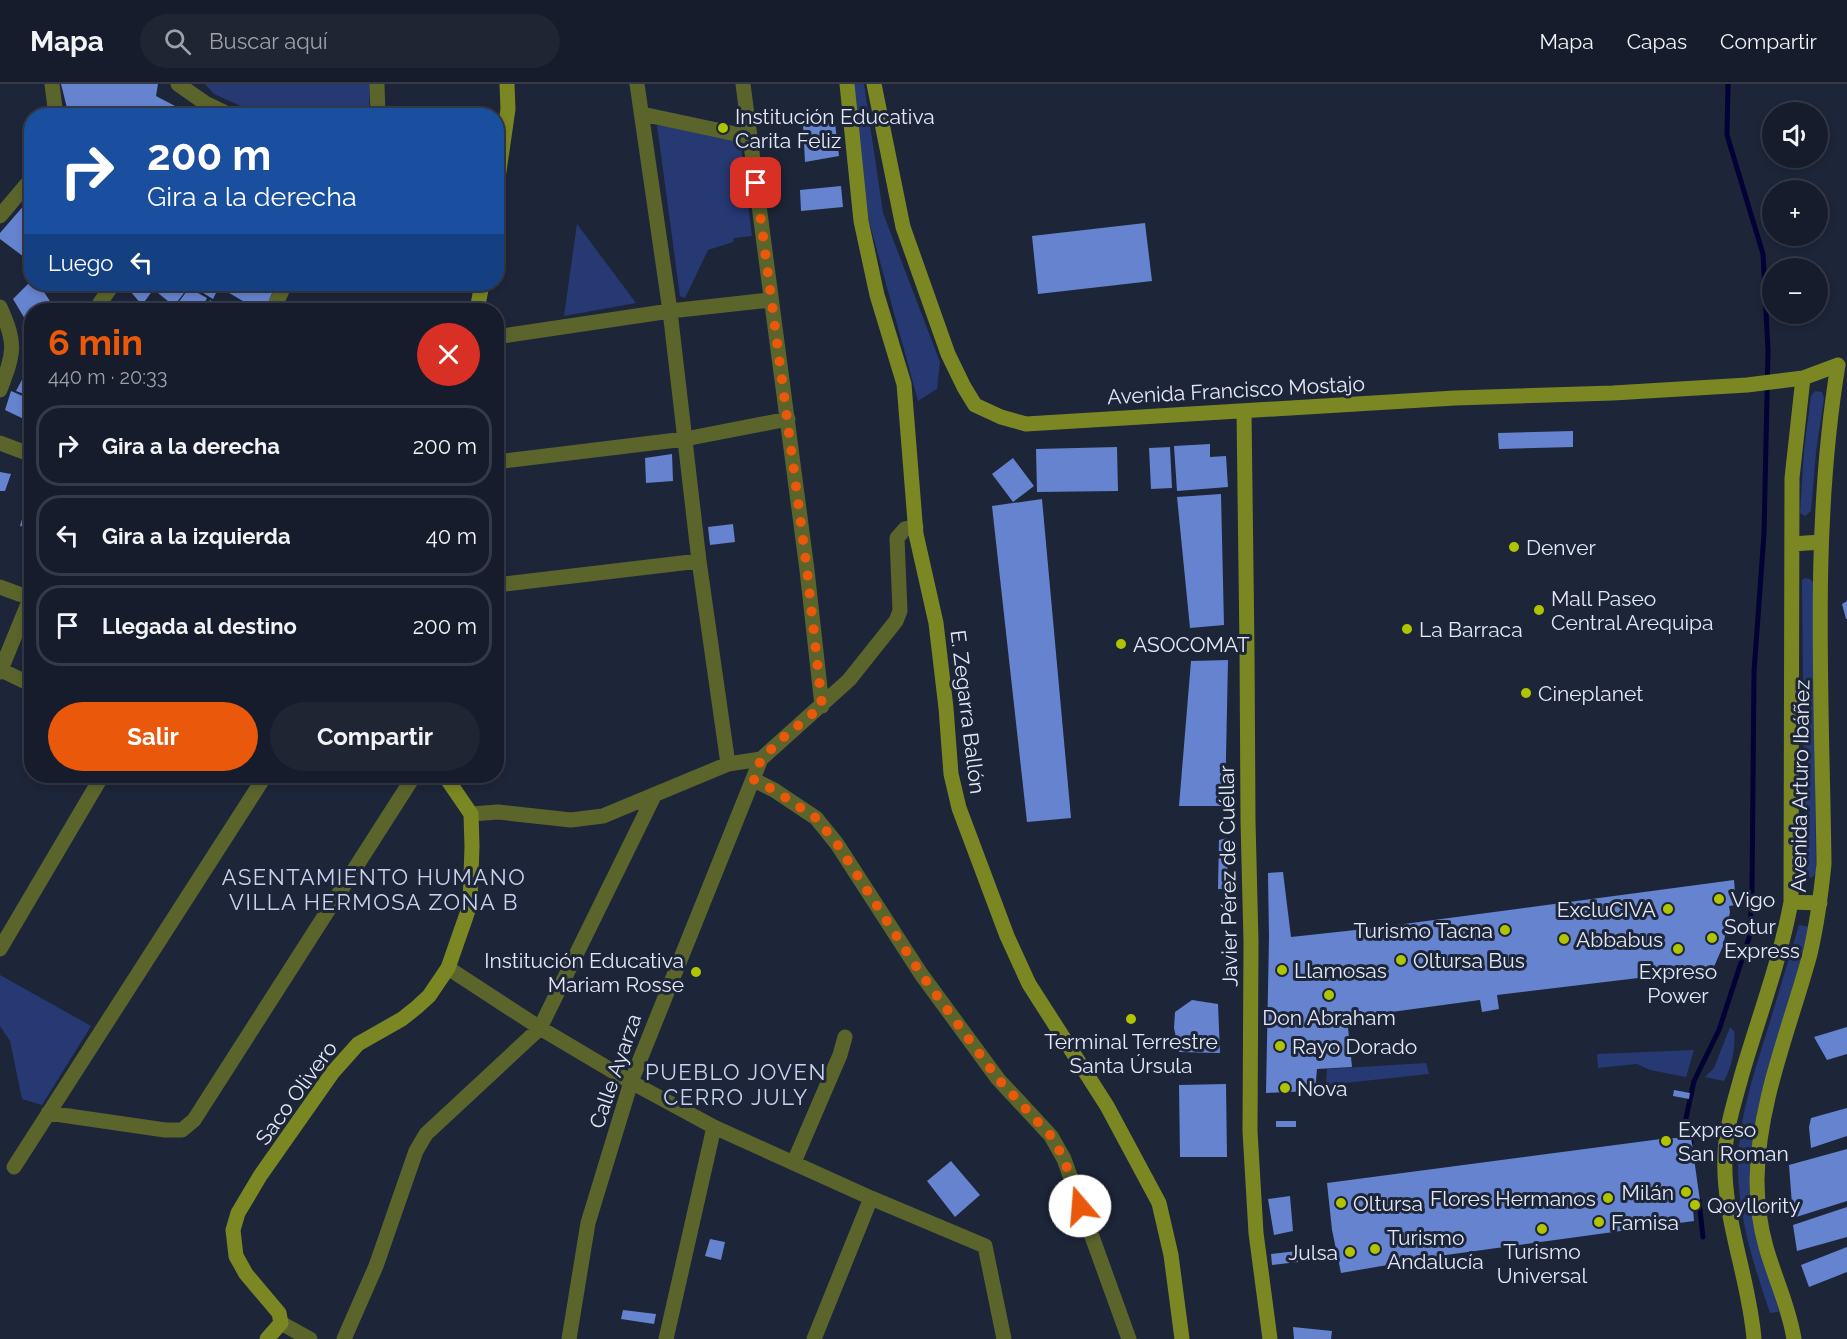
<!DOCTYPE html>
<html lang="es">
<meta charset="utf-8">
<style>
body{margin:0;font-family:Raleway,sans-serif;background:#1f2533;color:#f1f3f6;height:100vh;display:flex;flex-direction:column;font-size:22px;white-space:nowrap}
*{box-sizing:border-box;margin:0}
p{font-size:20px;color:#9ea1a9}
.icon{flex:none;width:33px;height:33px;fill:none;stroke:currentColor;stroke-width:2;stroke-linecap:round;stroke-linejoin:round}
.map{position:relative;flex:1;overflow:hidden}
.drawer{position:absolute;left:24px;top:219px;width:480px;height:480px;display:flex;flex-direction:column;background:#161c2b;border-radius:24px;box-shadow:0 3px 9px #0003,0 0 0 2px #353a47}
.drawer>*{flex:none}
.top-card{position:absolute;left:24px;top:24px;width:480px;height:183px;border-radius:24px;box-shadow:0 3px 9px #0003,0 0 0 2px #353a47;background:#1a4fa0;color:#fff;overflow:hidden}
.fabs{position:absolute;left:1762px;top:18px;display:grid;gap:12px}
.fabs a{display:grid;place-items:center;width:66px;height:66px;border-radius:50%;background:#161c2b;box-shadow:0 3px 9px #0003,0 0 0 2px #353a47;font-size:30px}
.pin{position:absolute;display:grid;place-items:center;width:51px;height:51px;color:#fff;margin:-26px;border-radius:12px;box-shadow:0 3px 9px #0006}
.me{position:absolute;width:66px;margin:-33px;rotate:342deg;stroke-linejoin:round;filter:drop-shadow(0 0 4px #0008)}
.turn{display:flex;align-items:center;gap:21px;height:126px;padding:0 24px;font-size:27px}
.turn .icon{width:78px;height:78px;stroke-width:2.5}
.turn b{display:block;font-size:42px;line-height:51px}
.then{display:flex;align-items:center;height:57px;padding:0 24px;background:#0003;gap:12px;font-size:22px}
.round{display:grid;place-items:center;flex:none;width:63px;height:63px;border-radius:32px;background:#1f2533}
.headline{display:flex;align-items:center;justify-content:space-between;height:102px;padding:0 24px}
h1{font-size:36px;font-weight:700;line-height:45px;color:#ea580c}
.action{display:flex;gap:12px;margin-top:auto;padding:12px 24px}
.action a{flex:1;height:69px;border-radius:36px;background:#ea580c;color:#fff;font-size:24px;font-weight:700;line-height:69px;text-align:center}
.action a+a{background:#1f2533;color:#f1f3f6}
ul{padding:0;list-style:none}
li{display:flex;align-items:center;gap:18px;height:81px;margin:0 12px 9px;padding:0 12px;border:3px solid #353a47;border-radius:24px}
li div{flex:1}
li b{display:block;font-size:22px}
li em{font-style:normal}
header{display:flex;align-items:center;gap:36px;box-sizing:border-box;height:84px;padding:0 30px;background:#161c2b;border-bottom:2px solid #353a47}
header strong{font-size:28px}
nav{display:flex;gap:33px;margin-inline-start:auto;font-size:21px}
.search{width:420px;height:54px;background:#1f2533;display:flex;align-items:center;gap:15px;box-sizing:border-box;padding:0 21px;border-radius:33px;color:#9ea1a9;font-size:22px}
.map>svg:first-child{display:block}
.green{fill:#263973}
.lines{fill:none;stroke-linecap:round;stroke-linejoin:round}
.stream{stroke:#020234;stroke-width:5}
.building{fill:#6683cf}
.street{stroke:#5b642b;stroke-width:15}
.secondary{stroke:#7a8723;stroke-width:15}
.route{stroke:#ea580c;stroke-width:10;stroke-dasharray:0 18}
.poi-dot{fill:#b0c500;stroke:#1d2539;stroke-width:2}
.labels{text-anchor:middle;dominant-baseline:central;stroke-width:6;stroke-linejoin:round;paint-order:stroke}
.poi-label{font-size:21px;fill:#e2e8f6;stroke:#1d2539;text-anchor:start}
.street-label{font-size:21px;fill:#e2e8f6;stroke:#1d2539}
.neighbourhood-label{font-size:22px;letter-spacing:1.5px;fill:#c7d3ee;stroke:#1d2539}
</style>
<header>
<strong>Mapa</strong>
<div class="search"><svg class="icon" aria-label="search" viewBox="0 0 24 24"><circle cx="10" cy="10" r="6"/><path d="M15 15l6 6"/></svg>Buscar aquí</div>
<nav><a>Mapa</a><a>Capas</a><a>Compartir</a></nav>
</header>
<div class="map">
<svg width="1847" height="1255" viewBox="0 0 1847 1255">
<rect width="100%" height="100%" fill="#1d2539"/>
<!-- green -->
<path class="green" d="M 205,0 L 370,0 L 369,31 L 261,31 L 214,10 Z
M 852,0 L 864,0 L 883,129 L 940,278 L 937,305 L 918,317 L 867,130 Z
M 657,41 L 740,54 L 752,152 L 734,154 L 733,158 L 708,166 L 685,214 L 680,212 Z
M 577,140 L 636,219 L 564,232 Z
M 1815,307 L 1822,308 L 1824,314 L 1816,368 L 1811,427 L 1805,432 L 1800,429 L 1804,366 L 1811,312 Z
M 1805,494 L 1810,495 L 1813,498 L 1816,788 L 1814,792 L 1811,794 L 1805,789 L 1802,496 Z
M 1799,841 L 1810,843 L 1757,1029 L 1773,1201 L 1779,1228 L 1770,1229 C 1754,1182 1738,1133 1738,1083 C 1738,1035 1755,986 1769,941 C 1779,908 1789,874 1799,841 Z
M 0,891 L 91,942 L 42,1021 L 22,1015 L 10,957 L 0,942 Z
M 1730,943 L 1734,947 C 1736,962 1732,983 1724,997 L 1705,993 L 1714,984 Z
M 1694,966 L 1686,993 L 1650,986 L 1637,980 L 1598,984 L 1597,970 Z
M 1426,979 L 1429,990 L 1326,1001 L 1327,985 Z"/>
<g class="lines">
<!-- stream -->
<path class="stream" d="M 1691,1058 L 1686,1034 L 1694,997 L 1719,946 L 1750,851 L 1752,806 L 1754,588 L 1764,450 L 1768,267 L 1763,170 L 1727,51 L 1728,0
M 1699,1117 L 1703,1153"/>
</g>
<!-- building -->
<path class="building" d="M 61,0 L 158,0 L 156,12 L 194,32 L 69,32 Z
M 835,39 L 839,72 L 805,78 L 803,41 Z
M 841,102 L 843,123 L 801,127 L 800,106 Z
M 26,119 L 32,125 L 32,162 L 29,165 L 32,167 L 32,179 L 0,155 L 0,149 Z
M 1145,139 L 1152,197 L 1038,210 L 1032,152 Z
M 32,196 L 32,200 L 39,200 L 53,222 L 44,226 L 32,226 L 32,232 L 25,235 L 13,215 Z
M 124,200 L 148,200 L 153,206 L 142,221 Z
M 166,200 L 188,200 L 190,201 L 174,222 L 158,209 Z
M 191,200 L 276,200 L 265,226 L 258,226 L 219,203 L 213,215 L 190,201 Z
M 189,204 L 207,214 L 201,226 L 173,226 Z
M 210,216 L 228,226 L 205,226 Z
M 27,286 L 32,288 L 32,313 L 16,307 Z
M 11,307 L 32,316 L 30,338 L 5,326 Z
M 1573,347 L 1573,363 L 1499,365 L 1498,349 Z
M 1210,360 L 1210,373 L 1226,372 L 1228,403 L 1177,407 L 1174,362 Z
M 1117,363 L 1118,407 L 1037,408 L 1036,365 Z
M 1170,363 L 1172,404 L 1151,405 L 1149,364 Z
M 672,370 L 673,397 L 646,399 L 645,374 Z
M 1013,374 L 1034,402 L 1013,418 L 992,390 Z
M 0,388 L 11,390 L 5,407 L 0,407 Z
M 29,410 L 32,411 L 32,444 L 20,442 Z
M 1221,410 L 1224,541 L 1190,544 L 1177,413 Z
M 1042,415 L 1071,734 L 1027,738 L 992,422 Z
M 733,440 L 735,458 L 710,461 L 708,443 Z
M 1847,517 L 1847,535 L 1846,535 L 1842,520 Z
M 1228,576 L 1225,722 L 1179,722 L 1191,577 Z
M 1228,754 L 1227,805 L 1218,805 L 1219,756 Z
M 1283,788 L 1291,853 L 1374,844 L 1734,796 L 1736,821 L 1729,822 L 1730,828 L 1723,862 L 1713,885 L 1497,911 L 1499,925 L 1482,928 L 1480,916 L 1347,934 L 1352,983 L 1317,985 L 1315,1007 L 1266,1009 L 1269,853 L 1268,789 Z
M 1192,916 L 1218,920 L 1220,969 L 1179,968 L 1174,944 L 1175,928 Z
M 1847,943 L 1847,970 L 1827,976 L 1814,953 Z
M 1226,1000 L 1227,1073 L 1180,1073 L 1179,1001 Z
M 1674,1006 L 1690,1009 L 1689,1015 L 1673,1012 Z
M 1847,1024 L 1847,1052 L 1811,1064 L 1809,1043 L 1811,1034 Z
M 1276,1037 L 1296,1037 L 1296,1043 L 1276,1043 Z
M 1691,1053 L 1701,1124 L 1693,1125 L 1694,1137 L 1446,1171 L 1341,1189 L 1332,1146 L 1327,1099 L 1661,1055 Z
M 1847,1065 L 1847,1117 L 1793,1134 L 1789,1081 Z
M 951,1077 L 980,1111 L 955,1133 L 927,1097 Z
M 1290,1112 L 1293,1147 L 1274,1151 L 1268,1115 Z
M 1847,1123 L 1847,1153 L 1797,1167 L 1793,1141 Z
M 710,1155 L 725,1158 L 721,1176 L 705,1172 Z
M 1847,1163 L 1847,1188 L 1809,1203 L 1801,1181 Z
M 1297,1167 L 1298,1178 L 1272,1181 L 1271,1170 Z
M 623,1226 L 656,1230 L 654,1240 L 621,1235 Z
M 1293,1243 L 1332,1247 L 1331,1255 L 1294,1255 Z"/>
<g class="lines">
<!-- street -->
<path class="street" d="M 52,0 L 56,32
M 178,0 L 205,19 L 232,32
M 377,0 L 378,32
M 637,0 L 670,227 L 699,477 L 728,680
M 743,0 L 807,486 L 822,622
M 642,30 L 750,53
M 0,132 L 32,94
M 0,223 C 17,261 14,268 0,306
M 102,226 L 100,219 L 113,200
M 273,226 L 285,200
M 496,253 L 670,227 L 770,216
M 0,359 L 32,371
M 496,378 L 685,355 L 788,335
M 496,501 L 699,477
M 0,503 L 30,514
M 1,586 L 32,601
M 0,588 L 32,510
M 754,696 L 774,706 L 816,734 L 837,760 L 921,890 L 998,995 L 1051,1052 L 1064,1075 L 1129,1255
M 471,730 L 498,728 L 571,736 L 603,732 L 728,680 L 761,675 L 849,596 L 896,537 L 900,527 L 897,454 L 905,445 L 916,443
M 0,865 L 102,692
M 448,884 L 540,944 L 631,998 L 714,1043 L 871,1114 L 985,1162 L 1004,1255
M 48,1029 L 165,1046 L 182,1046 L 194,1036 L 414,692
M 794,1078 L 840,971 L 845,953
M 14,1083 L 265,692
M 281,1239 L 310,1255
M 344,1255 L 376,1182 L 416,1067 L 426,1050 L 540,944 L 655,710
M 569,1255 L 588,1139 L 631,998 L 761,675
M 666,1255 L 714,1043
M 814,1255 L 871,1114"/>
<!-- secondary -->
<path class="secondary" d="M 847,0 L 861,137 L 877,211 L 904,300 L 916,450 L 936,539 L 946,624 L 951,690 L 959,724 L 1007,852 L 1029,900 L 1107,1022 L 1159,1119 L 1171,1171 L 1182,1255
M 874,0 L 903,143 L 948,270 L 964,303 L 975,321 L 1001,333 L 1026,340 L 1455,314 L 1613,309 L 1747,301 L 1803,294 L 1838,281
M 496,108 L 508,25 L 507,0
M 477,226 L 482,200
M 1244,327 L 1247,565 L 1248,737 L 1251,858 L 1250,1047 L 1256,1149 L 1270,1255
M 1792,460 L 1821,458
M 1791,818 L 1820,819
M 267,1255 L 281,1239 L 279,1229 L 246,1190 L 236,1172 L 233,1146 L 238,1129 L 260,1092 L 333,988 L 358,960 L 402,935 L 417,923 L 429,912 L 448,884 L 470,821 L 472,762 L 471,730 L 445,692
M 1754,1255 C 1749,1192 1722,1134 1725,1070 C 1726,1043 1735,1016 1742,990 C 1759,932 1780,877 1791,818 L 1792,394 L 1803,294
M 1794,1255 C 1789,1223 1775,1195 1766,1163 C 1760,1142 1757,1118 1757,1096 C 1758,1018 1790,944 1810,870 C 1817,840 1821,810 1824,780 C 1822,615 1811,444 1838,281"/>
</g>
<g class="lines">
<!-- route -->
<path class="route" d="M 756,99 L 807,486 L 822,622 L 784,653 L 761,675 L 754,696 L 774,706 L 816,734 L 837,760 L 921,890 L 998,995 L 1051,1052 L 1064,1075 L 1080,1122"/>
</g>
<!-- markers -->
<g class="poi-dot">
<circle cx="723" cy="44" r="6"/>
<circle cx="1514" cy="463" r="6"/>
<circle cx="1539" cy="526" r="6"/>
<circle cx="1407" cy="545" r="6"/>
<circle cx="1121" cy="560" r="6"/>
<circle cx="1526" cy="609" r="6"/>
<circle cx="1719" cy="815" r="6"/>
<circle cx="1668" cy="825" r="6"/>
<circle cx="1505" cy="846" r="6"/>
<circle cx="1712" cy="854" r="6"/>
<circle cx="1564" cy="855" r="6"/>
<circle cx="1678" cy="865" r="6"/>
<circle cx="1401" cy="876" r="6"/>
<circle cx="1282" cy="886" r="6"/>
<circle cx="696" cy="888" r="6"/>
<circle cx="1329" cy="911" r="6"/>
<circle cx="1131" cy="935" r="6"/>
<circle cx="1280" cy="962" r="6"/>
<circle cx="1285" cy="1004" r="6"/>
<circle cx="1666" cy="1057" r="6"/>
<circle cx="1686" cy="1108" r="6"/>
<circle cx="1608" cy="1114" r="6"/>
<circle cx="1341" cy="1119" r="6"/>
<circle cx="1695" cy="1121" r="6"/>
<circle cx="1599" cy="1138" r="6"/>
<circle cx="1542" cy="1145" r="6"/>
<circle cx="1375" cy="1165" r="6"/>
<circle cx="1350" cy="1168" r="6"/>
</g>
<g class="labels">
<!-- poi labels -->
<g class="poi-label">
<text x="735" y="32">Institución Educativa<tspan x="735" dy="24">Carita Feliz</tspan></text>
<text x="1526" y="463">Denver</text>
<text x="1551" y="514">Mall Paseo<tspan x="1551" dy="24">Central Arequipa</tspan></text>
<text x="1419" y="545">La Barraca</text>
<text x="1133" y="560">ASOCOMAT</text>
<text x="1538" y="609">Cineplanet</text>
<text x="1731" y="815">Vigo</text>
<text x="1656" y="825" text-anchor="end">ExcluCIVA</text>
<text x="1724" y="842">Sotur<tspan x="1724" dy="24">Express</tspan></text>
<text x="1493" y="846" text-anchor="end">Turismo Tacna</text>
<text x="1576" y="855">Abbabus</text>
<text x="684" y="876" text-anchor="end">Institución Educativa<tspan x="684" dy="24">Mariam Rosse</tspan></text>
<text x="1413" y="876">Oltursa Bus</text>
<text x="1294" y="886">Llamosas</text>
<text x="1678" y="887" text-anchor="middle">Expreso<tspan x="1678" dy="24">Power</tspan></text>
<text x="1329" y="933" text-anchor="middle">Don Abraham</text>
<text x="1131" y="957" text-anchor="middle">Terminal Terrestre<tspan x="1131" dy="24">Santa Úrsula</tspan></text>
<text x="1292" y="962">Rayo Dorado</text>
<text x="1297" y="1004">Nova</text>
<text x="1678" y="1045">Expreso<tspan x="1678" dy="24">San Roman</tspan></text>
<text x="1674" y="1108" text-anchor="end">Milán</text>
<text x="1596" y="1114" text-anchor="end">Flores Hermanos</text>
<text x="1353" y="1119">Oltursa</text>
<text x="1707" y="1121">Qoyllority</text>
<text x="1611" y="1138">Famisa</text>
<text x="1387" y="1153">Turismo<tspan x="1387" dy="24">Andalucía</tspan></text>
<text x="1542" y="1167" text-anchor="middle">Turismo<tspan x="1542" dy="24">Universal</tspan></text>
<text x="1338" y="1168" text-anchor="end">Julsa</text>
</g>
<!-- street labels -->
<g class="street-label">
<text transform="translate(1236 306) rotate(-3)">Avenida Francisco Mostajo</text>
<text transform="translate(968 628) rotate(83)">E. Zegarra Ballón</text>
<text transform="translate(1800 702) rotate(-89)">Avenida Arturo Ibáñez</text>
<text transform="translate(1228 792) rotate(-91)">Javier Pérez de Cuéllar</text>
<text transform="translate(615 987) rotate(-71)">Calle Ayarza</text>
<text transform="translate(296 1009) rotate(-54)">Saco Olivero</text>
</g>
<!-- neighbourhood labels -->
<g class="neighbourhood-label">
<text x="374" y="793">ASENTAMIENTO HUMANO<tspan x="374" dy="25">VILLA HERMOSA ZONA B</tspan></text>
<text x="736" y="988">PUEBLO JOVEN<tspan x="736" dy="25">CERRO JULY</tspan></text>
</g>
</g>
</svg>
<div class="fabs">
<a><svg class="icon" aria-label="sound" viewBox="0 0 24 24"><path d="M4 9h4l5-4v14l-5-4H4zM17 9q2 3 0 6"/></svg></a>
<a>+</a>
<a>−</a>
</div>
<div class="pin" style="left:756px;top:99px;background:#d93025"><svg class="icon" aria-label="arrive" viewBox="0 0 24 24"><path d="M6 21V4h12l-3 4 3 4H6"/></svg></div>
<svg class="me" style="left:1080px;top:1122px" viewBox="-20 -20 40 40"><circle r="19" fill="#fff"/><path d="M0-13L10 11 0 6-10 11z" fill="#ea580c"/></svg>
<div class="top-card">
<div class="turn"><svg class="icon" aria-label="right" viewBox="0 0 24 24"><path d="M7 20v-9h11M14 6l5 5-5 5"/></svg><div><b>200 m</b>Gira a la derecha</div></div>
<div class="then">Luego<svg class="icon" aria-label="left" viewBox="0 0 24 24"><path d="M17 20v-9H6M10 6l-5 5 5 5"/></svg></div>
</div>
<section class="drawer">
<div class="headline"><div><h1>6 min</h1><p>440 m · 20:33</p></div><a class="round" style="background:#d93025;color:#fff"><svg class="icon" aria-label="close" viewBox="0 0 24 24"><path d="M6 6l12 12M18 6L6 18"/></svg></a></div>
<ul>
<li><svg class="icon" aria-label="right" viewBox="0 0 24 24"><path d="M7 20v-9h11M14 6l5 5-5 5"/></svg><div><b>Gira a la derecha</b></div><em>200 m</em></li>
<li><svg class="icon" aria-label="left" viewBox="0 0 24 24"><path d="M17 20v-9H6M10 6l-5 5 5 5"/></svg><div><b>Gira a la izquierda</b></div><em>40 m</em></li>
<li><svg class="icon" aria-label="arrive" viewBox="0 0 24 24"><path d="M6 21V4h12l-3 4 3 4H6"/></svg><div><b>Llegada al destino</b></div><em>200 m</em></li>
</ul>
<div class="action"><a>Salir</a><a>Compartir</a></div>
</section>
</div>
